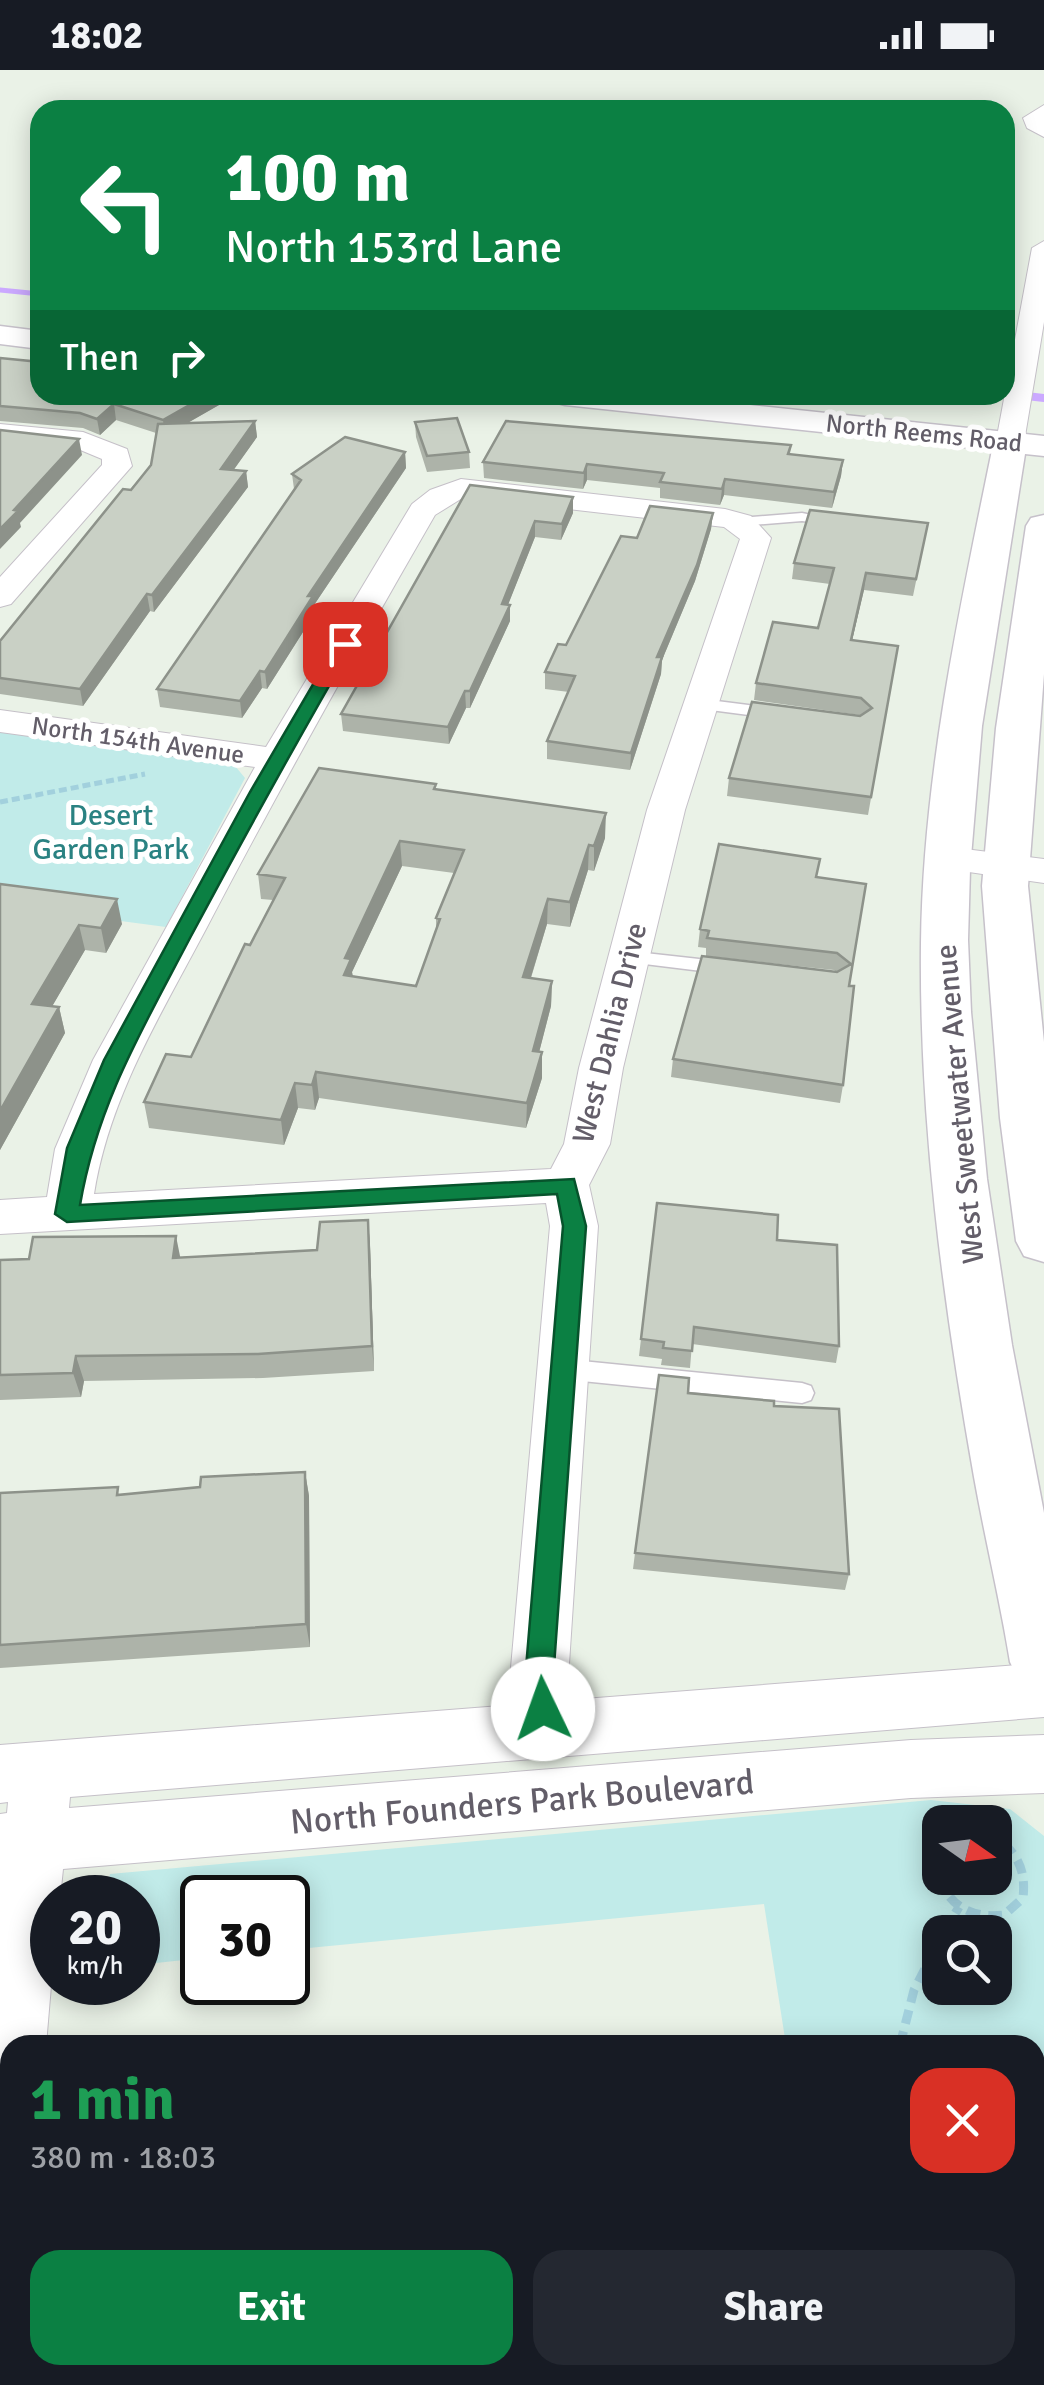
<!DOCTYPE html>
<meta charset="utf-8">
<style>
body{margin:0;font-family:Signika,sans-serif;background:#242831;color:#f1f3f6;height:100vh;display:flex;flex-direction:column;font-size:38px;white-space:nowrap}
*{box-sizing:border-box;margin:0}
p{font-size:32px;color:#9ea1a6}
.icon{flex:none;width:55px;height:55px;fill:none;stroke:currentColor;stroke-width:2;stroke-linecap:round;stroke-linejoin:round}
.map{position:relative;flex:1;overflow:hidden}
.panel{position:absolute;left:0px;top:1965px;width:1045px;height:350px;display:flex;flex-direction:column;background:#171b24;border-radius:30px 30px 0 0;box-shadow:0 5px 25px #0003}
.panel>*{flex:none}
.hud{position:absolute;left:30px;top:30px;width:985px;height:305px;border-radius:30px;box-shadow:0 5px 25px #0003;background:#0b8043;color:#fff;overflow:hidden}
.needle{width:65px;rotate:104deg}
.buttons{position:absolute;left:922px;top:1735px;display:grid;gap:20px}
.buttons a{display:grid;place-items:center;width:90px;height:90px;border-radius:20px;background:#171b24;box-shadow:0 5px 25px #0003;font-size:50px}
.speed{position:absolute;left:30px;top:1805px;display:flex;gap:20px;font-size:50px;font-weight:700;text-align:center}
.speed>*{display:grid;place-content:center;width:130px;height:130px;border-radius:50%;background:#171b24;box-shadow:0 5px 25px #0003;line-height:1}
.speed small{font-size:25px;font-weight:400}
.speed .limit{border:5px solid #111;border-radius:15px;background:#fff;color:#111}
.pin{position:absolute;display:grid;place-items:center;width:85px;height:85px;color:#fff;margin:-42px;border-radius:20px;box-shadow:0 5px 15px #0006}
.me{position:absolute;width:110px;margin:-55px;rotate:357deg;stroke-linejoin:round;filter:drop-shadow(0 0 8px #0008)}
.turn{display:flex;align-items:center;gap:35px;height:210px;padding:0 30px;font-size:45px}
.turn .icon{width:130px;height:130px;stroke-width:2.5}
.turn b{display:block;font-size:70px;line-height:85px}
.then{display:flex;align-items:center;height:95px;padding:0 30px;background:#0003;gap:20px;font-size:38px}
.round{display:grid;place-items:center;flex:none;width:105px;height:105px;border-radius:30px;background:#242831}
.head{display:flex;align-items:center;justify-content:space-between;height:170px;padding:0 30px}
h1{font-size:60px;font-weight:700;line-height:75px;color:#1e9e55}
.button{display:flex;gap:20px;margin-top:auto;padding:20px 30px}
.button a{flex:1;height:115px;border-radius:30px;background:#0b8043;color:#fff;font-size:40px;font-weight:700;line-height:115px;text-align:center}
.button a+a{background:#242831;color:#f1f3f6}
.status{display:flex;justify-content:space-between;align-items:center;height:70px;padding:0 50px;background:#171b24;direction:ltr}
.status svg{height:28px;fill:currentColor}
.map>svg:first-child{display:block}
.green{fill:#c1ebe9;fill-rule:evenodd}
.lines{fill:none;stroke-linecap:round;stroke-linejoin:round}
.stream-far1{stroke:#cba9ff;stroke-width:5}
.stream{stroke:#cba9ff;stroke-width:8}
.lane-casing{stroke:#c5c0c8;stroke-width:3}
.street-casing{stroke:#c5c0c8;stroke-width:2}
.secondary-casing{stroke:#c6c1ca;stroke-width:3}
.path-far1{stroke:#a2d0dd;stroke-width:5;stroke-dasharray:8 4;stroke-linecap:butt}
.path{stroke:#a2d0dd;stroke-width:9;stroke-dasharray:14 8;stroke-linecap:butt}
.lane{fill:#fff;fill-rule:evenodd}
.street{fill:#fff;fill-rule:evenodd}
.secondary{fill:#fff;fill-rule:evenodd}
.wall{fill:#adb3a9;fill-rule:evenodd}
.shaded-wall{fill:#8d928a}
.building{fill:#c9d0c5;stroke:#8d928a;stroke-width:2.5;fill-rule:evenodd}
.route{fill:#0b8043;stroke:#07532c;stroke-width:2.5}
.labels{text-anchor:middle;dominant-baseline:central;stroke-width:10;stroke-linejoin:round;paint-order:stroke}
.far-street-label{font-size:25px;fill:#635e69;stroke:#fff}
.park-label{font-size:30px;fill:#2a8282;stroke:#fff}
.street-label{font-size:30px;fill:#635e69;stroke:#fff}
.near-street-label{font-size:35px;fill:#635e69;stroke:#fff}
</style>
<div class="status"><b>18:02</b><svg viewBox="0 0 49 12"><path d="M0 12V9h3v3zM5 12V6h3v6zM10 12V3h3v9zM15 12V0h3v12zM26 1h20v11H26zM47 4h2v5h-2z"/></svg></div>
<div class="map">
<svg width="1044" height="2315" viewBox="0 0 1044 2315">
<rect width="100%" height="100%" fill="#eaf2e7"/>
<!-- green -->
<path class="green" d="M 0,660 L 231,691 L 245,708 L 166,857 L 0,835 Z
M 931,1730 L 1010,1739 L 1044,1766 L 1044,2315 L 838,2315 L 837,2305 L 1035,2305 L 1035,1975 L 786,1975 L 764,1834 L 288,1880 L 288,1828 L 202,1828 L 202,1888 L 138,1895 L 138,1828 L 105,1827 L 110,1804 ZM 940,1752 L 995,1752 L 995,1808 L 940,1808 ZM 940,1862 L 995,1862 L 995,1918 L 940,1918 Z"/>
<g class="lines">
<!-- stream-far1 -->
<path class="stream-far1" d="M 0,220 L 40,224"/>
<!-- stream -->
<path class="stream" d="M 1018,325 L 1044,328"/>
<defs>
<path id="lane" d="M 802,443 L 841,451 L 834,455 L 802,451 L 740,456 L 733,452 L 740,448 Z
M 701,629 L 780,639 L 788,644 L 780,649 L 695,638 L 693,634 Z
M 627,881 L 726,892 L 736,898 L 726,904 L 620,891 L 617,887 Z
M 562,1289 L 802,1313 L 811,1316 L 814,1323 L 811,1330 L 802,1333 L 562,1309 L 553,1306 L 550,1299 L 553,1292 Z"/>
<path id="street" d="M 1044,35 L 1044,67 L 1027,58 L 1023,48 Z
M 1044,171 L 1044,252 L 1024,372 L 1020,378 L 1000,378 L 996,372 L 1032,178 Z
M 0,354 L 83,362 L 127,379 L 132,396 L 11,534 L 0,537 L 0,507 L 102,395 L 102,389 L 78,379 L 0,372 Z
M 461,409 L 725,439 L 751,446 L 771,468 L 685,740 L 623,998 L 610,1074 L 589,1115 L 598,1156 L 568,1609 L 571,1630 L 1044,1593 L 1044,1647 L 70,1727 L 69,1738 L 911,1670 L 1044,1665 L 1044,1723 L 911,1728 L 63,1799 L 60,1828 L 52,1828 L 52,1904 L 46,1975 L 10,1975 L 10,2126 L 0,2130 L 0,1744 L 7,1743 L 8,1732 L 0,1733 L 0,1675 L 513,1635 L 510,1609 L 550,1156 L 546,1133 L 0,1164 L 0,1130 L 47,1127 L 55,1079 L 93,990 L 255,697 L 0,662 L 0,640 L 266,677 L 412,434 L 430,420 ZM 464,427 L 724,457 L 740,469 L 647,740 L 579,998 L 564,1074 L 551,1099 L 94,1124 C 109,1028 161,944 206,859 C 279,719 356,582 435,445 Z
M 949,777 L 1044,789 L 1044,813 L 935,797 L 930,789 L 935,781 Z"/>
<path id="secondary" d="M 0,256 L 40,261 L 40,279 L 0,274 Z
M 549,325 L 656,325 L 1044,366 L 1044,386 L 1025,384 L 982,656 L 970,799 L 968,870 L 971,942 L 987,1109 L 1012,1275 L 1044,1443 L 1044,1622 L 1020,1613 L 1010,1592 C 1000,1530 985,1469 974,1407 C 943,1232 919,1051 921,873 C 923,707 959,542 992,380 L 565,335 L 554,332 Z
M 1044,445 L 1044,604 L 1028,816 L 1044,972 L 1044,1192 L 1024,1186 L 1016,1171 L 1000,1048 L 982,816 L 996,658 L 1026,456 L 1031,448 Z"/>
</defs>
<!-- lane casing -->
<use href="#lane" class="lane-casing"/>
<!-- street casing -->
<use href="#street" class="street-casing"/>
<!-- secondary casing -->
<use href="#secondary" class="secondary-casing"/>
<!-- path-far1 -->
<path class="path-far1" d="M 0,732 L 145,704"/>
<!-- path -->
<path class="path" d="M 940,1785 C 935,1827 964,1850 1004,1845 L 1023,1828 C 1026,1800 1018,1783 995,1767
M 944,1862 L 959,1837
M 900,1975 L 914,1920 L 940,1870
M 982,2305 L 987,2315"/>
<!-- lane -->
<use href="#lane" class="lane"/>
<!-- street -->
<use href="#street" class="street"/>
<!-- secondary -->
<use href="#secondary" class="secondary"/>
</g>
<!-- wall -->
<path class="wall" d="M 0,288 L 40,325 L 225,325 L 226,331 L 187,353 L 255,351 L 257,367 L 233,400 L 246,401 L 248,417 L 154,542 L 150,541 L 83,636 L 0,624 L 0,571 L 151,395 L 156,363 L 116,350 L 100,365 L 83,358 L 0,351 Z
M 415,352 L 469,382 L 470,398 L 427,402 L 416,367 Z
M 791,375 L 790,384 L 843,390 L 841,406 L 832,438 L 724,425 L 720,435 L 660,428 L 660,418 L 587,410 L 583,419 L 484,408 L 483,392 Z
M 405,382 L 406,398 L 314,535 L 315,543 L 267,619 L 262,618 L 242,648 L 160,637 L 157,619 L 294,419 L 292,404 Z
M 470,415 L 573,443 L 561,470 L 535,467 L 508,534 L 510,535 L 510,551 L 470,638 L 466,638 L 449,674 L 343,661 L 341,644 Z
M 713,443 L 711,459 L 695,511 L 662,590 L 661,604 L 630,700 L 547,689 L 547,671 L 569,622 L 545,619 L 545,602 L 566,575 Z
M 928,453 L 913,526 L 864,520 L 852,571 L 898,576 L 868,745 L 727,726 L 729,708 L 859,645 L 754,630 L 756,613 L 818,558 L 830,514 L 792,509 L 794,493 Z
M 436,719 L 605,768 L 594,801 L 588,800 L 570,857 L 547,854 L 531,908 L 552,911 L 551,936 L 539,982 L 542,982 L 542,1008 L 526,1058 L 319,1028 L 315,1040 L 298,1038 L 284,1075 L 149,1058 L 144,1032 L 191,987 L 273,830 L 261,829 L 258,804 ZM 402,796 L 454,803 L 436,848 L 436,860 L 416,916 L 353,907 L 352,902 Z
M 817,808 L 866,814 L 849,916 L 843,1015 L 840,1033 L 671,1007 L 673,989 L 836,902 L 834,900 L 706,886 L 706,878 L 698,877 L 700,859 Z
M 0,814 L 122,854 L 106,883 L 85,880 L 52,936 L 59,937 L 65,963 L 0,1080 Z
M 368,1150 L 370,1176 L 374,1301 L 263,1308 L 84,1311 L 81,1327 L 0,1330 L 0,1190 L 181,1187 L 317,1180 Z
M 777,1170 L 839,1276 L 836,1293 L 692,1274 L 690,1298 L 661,1295 L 662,1289 L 639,1286 L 641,1269 Z
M 688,1323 L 774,1336 L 849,1504 L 845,1520 L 633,1499 L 635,1483 Z
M 305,1402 L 309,1426 L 310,1577 L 0,1598 L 0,1423 L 121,1424 L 200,1417 Z"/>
<!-- shaded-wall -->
<path class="shaded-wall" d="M 207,325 L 225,325 L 226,331 L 165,366 L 163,350 Z
M 114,334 L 116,350 L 100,365 L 97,349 Z
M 255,351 L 257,367 L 223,415 L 221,399 Z
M 79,369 L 82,385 L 20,453 L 21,457 L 0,479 L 0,459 L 14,440 Z
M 405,382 L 406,398 L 314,535 L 315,543 L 267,619 L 265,602 L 308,526 Z
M 843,390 L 841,406 L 832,438 L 834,422 Z
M 587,394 L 587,410 L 583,419 L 584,403 Z
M 246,401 L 248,417 L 154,542 L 152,525 Z
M 725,409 L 724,425 L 720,435 L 722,419 Z
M 573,427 L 573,443 L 561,470 L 562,454 Z
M 713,443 L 711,459 L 695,511 L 662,590 L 661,604 L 630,700 L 631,683 L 657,587 Z
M 535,451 L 535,467 L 502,550 L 502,534 Z
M 866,503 L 864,520 L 848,587 L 851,570 Z
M 147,524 L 150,541 L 83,636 L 80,619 Z
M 510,535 L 510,551 L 470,638 L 470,621 Z
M 260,601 L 262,618 L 242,648 L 240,631 Z
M 465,621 L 466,638 L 449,674 L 448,657 Z
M 606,743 L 605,768 L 594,801 L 594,776 Z
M 400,771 L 402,796 L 352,902 L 354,914 L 344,905 L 345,888 Z
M 589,775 L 588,800 L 570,857 L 570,832 Z
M 117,829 L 122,854 L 106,883 L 101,858 Z
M 548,829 L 547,854 L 523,933 L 523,907 Z
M 79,855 L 85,880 L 39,959 L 32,934 Z
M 552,911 L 551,936 L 533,1006 L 533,981 Z
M 59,937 L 65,963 L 0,1080 L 0,1041 Z
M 542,982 L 542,1008 L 526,1058 L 527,1033 Z
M 316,1002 L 319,1028 L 315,1040 L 312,1015 Z
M 295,1013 L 298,1038 L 284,1075 L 281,1050 Z
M 368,1150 L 370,1176 L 374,1301 L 372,1276 Z
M 176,1166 L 181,1191 L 173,1188 Z
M 76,1286 L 84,1311 L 81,1327 L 73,1303 Z
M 305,1402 L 309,1426 L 310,1577 L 306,1554 Z"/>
<!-- building -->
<path class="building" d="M 0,288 L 40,292 L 40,325 L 207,325 L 163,350 L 114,334 L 97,349 L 80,343 L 0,336 Z
M 457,348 L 469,382 L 427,386 L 415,352 Z
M 255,351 L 221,399 L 246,401 L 152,525 L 147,524 L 80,619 L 0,608 L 0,571 L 123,419 L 131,420 L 151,395 L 158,354 Z
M 506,351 L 791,375 L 788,384 L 843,390 L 834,422 L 725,409 L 722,419 L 660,412 L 664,403 L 587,394 L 584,403 L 483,392 Z
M 0,360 L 79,369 L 14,440 L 18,441 L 0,459 Z
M 345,367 L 405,382 L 308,526 L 313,526 L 265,602 L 260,601 L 240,631 L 157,619 L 301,410 L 292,404 Z
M 470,415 L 573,427 L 562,454 L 535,451 L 502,534 L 510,535 L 470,621 L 465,621 L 448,657 L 341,644 Z
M 650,436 L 713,443 L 697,495 L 657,587 L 662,587 L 631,683 L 547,671 L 575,606 L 545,602 L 558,574 L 566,575 L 621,466 L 637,468 Z
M 810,440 L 928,453 L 916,509 L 866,503 L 851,570 L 898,576 L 871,727 L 729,708 L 752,632 L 860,646 L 872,638 L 861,628 L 756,613 L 773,552 L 818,558 L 834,498 L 794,493 Z
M 319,698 L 436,714 L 434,719 L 606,743 L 594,776 L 589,775 L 570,832 L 548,829 L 523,907 L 552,911 L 533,981 L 542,982 L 527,1033 L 316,1002 L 312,1015 L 295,1013 L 281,1050 L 144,1032 L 166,984 L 191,987 L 245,874 L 250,875 L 285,808 L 258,804 ZM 400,771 L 464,780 L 436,848 L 440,849 L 416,916 L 344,905 L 351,889 L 345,888 Z
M 719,774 L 820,789 L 816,807 L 866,814 L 849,916 L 854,916 L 843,1015 L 673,989 L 702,886 L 837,902 L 851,894 L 837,883 L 707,868 L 709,861 L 700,859 Z
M 0,814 L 117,829 L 101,858 L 79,855 L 32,934 L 59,937 L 0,1041 Z
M 657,1133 L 778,1145 L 777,1170 L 837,1175 L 839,1276 L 694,1257 L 692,1281 L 663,1278 L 664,1272 L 641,1269 Z
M 368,1150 L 372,1276 L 258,1284 L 76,1286 L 73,1303 L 0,1305 L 0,1190 L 29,1189 L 33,1167 L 176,1166 L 173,1188 L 317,1180 L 320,1152 Z
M 659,1305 L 689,1308 L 688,1323 L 774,1331 L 774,1336 L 839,1339 L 849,1504 L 635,1483 Z
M 305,1402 L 306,1554 L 0,1575 L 0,1423 L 118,1417 L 117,1425 L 200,1417 L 201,1407 Z"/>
<!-- route -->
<path class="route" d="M 339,570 L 353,574 C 297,671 243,769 190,868 C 143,958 97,1034 80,1135 L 574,1109 L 586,1156 L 553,1610 L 557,1639 L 553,1648 L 543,1652 L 533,1648 L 525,1610 L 563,1156 L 557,1124 L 67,1152 L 55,1144 L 67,1078 L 104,990 L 250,722 Z"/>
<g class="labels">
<!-- far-street labels -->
<g class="far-street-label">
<text transform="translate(924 363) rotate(6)">North Reems Road</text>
<text transform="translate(138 670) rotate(8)">North 154th Avenue</text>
</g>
<!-- park labels -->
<g class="park-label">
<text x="111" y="745">Desert<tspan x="111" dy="34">Garden Park</tspan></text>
</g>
<!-- street labels -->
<g class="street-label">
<text transform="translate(610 963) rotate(-76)">West Dahlia Drive</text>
<text transform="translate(960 1034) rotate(-95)">West Sweetwater Avenue</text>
</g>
<!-- near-street labels -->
<g class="near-street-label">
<text transform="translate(522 1732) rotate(-5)">North Founders Park Boulevard</text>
</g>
</g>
</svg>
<div class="buttons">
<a><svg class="needle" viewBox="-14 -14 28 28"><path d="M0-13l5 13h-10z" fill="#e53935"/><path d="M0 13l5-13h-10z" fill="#9ea1a6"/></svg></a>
<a><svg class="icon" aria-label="search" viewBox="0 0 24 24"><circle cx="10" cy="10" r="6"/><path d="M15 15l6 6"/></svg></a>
</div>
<div class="speed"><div>20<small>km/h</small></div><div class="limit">30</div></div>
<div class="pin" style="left:345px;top:574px;background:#d93025"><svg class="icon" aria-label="arrive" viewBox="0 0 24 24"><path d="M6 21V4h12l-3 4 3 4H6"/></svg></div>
<svg class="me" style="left:543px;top:1639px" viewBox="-20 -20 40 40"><circle r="19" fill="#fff"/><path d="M0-13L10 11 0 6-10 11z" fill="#0b8043"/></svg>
<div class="hud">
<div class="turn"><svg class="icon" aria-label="left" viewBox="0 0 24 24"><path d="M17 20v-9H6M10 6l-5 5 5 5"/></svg><div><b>100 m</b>North 153rd Lane</div></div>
<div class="then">Then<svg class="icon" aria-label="right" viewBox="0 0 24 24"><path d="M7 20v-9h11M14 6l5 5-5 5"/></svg></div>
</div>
<section class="panel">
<div class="head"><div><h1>1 min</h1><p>380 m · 18:03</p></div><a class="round" style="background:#d93025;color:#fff"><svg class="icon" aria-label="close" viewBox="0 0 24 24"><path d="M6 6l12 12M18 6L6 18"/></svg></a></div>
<div class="button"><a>Exit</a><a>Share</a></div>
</section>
</div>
